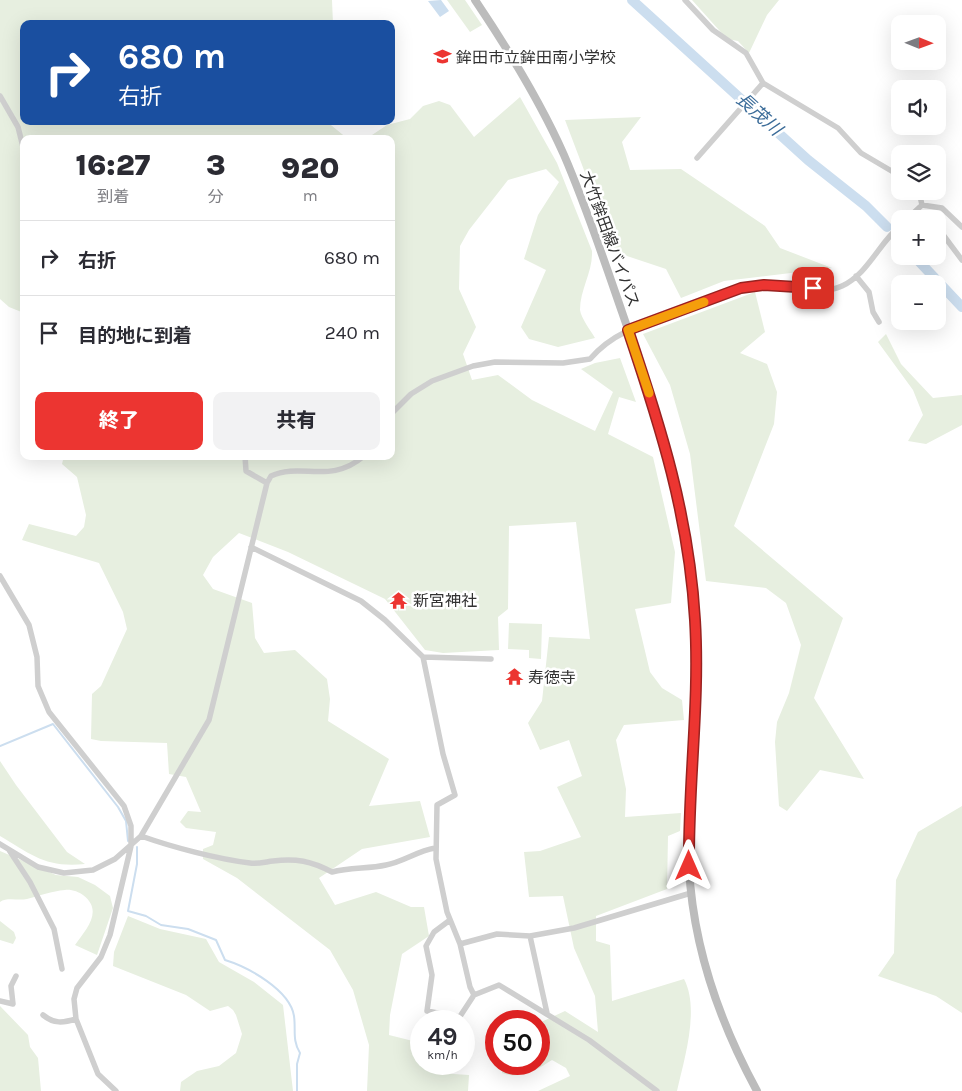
<!DOCTYPE html>
<html lang="ja">
<meta charset="utf-8">
<style>
body{margin:0;font-family:Karla,"Noto Sans JP",sans-serif;background:#f2f2f3;color:#2b2b33;height:100vh;display:flex;flex-direction:column;font-size:19px;white-space:nowrap}
*{box-sizing:border-box;margin:0}
p{font-size:16px;color:#7c7c81}
.icon{flex:none;width:28px;height:28px;fill:none;stroke:currentColor;stroke-width:2;stroke-linecap:round;stroke-linejoin:round}
.map{position:relative;flex:1;overflow:hidden}
.details{position:absolute;left:20px;top:135px;width:375px;height:325px;display:flex;flex-direction:column;background:#fff;border-radius:10px;box-shadow:0 5px 20px #0002}
.details>*{flex:none}
.guide{position:absolute;left:20px;top:20px;width:375px;height:105px;border-radius:10px;box-shadow:0 5px 20px #0002;background:#1a4fa0;color:#fff;overflow:hidden}
.needle{width:32px;rotate:91deg}
.fabs{position:absolute;left:891px;top:15px;display:grid;gap:10px}
.fabs a{display:grid;place-items:center;width:55px;height:55px;border-radius:10px;background:#fff;box-shadow:0 5px 20px #0002;font-size:25px}
.speed{position:absolute;left:410px;top:1010px;display:flex;gap:10px;font-size:25px;font-weight:700;text-align:center}
.speed>*{display:grid;place-content:center;width:65px;height:65px;border-radius:50%;background:#fff;box-shadow:0 5px 20px #0002;line-height:1}
.speed small{font-size:12px;font-weight:400}
.speed .limit{border:8px solid #d22;background:#fff;color:#111}
.pin{position:absolute;display:grid;place-items:center;width:42px;height:42px;color:#fff;margin:-21px;border-radius:10px;box-shadow:0 2px 8px #0006}
.me{position:absolute;width:55px;margin:-28px;rotate:0deg;stroke-linejoin:round;filter:drop-shadow(0 0 4px #0008)}
.turn{display:flex;align-items:center;gap:18px;height:105px;padding:0 15px;font-size:22px}
.turn .icon{width:65px;height:65px;stroke-width:2.5}
.turn b{display:block;font-size:35px;line-height:42px}
.eta{display:flex;justify-content:space-evenly;align-items:center;height:85px;text-align:center}
.eta b{font-size:30px;font-weight:800;line-height:35px}
.cta{display:flex;gap:10px;margin-top:auto;padding:10px 15px}
.cta a{flex:1;height:58px;border-radius:10px;background:#ec3531;color:#fff;font-size:20px;font-weight:800;line-height:58px;text-align:center}
.cta a+a{background:#f2f2f3;color:#2b2b33}
ul{padding:0;list-style:none}
li{display:flex;align-items:center;gap:15px;height:75px;padding:0 15px;border-top:1px solid #e1e1e2}
li div{flex:1}
li b{display:block;font-size:19px}
li em{font-style:normal}
.map>svg:first-child{display:block}
.green{fill:#e7efe0}
.water{fill:#ccdeef}
.lines{fill:none;stroke-linecap:round;stroke-linejoin:round}
.stream{stroke:#ccdeef;stroke-width:2}
.river{stroke:#ccdeef;stroke-width:10}
.minor{stroke:#cfcfcf;stroke-width:5.5}
.secondary{stroke:#bcbcbc;stroke-width:8}
.route-casing{stroke:#992220;stroke-width:12}
.route{stroke:#ec3531;stroke-width:9}
.slow{stroke:#f59e0b;stroke-width:9}
.labels{text-anchor:middle;dominant-baseline:central;stroke-width:5;stroke-linejoin:round;paint-order:stroke}
.poi-label{font-size:16px;fill:#323232;stroke:#fff;text-anchor:start}
.street-label{font-size:16px;fill:#323232;stroke:#fff}
.water-label{font-size:18px;font-style:italic;fill:#3b6c99;stroke:#fff}
</style>
<div class="map">
<svg width="962" height="1091" viewBox="0 0 962 1091">
<rect width="100%" height="100%" fill="#fff"/>
<!-- green -->
<path class="green" d="M 0,0 L 332,0 L 333,24 L 24,24 L 24,121 L 326,121 L 348,139 L 24,139 L 24,313 L 9,307 L 0,299 Z
M 447,0 L 465,0 L 482,25 L 470,32 Z
M 692,0 L 779,0 L 767,15 L 749,53 L 738,41 L 727,39 Z
M 520,97 L 557,163 L 592,251 C 593,272 580,289 580,310 C 581,318 591,331 595,338 L 558,347 L 529,339 L 521,327 L 546,270 L 524,259 L 538,215 L 559,182 L 546,169 L 508,180 L 469,230 L 460,246 L 459,289 L 476,327 L 463,354 L 472,380 L 498,375 L 532,400 L 595,431 L 613,392 L 581,369 L 595,363 L 620,358 L 636,402 L 619,397 L 608,434 L 653,457 L 675,552 L 671,603 L 635,609 L 650,672 L 662,688 L 682,700 L 684,720 L 624,725 L 616,740 L 626,789 L 625,817 L 681,813 L 680,831 L 668,836 L 667,889 L 596,916 L 596,941 L 610,945 L 612,1001 L 684,979 C 700,1009 684,1060 677,1091 L 538,1091 L 570,1076 L 566,1068 L 552,1060 C 536,1070 522,1080 502,1073 L 504,1064 L 539,1064 L 539,1023 L 565,1011 L 598,1032 L 595,996 L 574,948 L 563,896 L 529,897 L 524,852 L 540,851 L 581,837 L 557,787 L 582,776 L 569,740 L 540,750 L 528,723 L 542,701 L 549,637 L 590,639 L 576,522 L 509,526 L 508,609 L 498,617 L 499,650 L 443,653 L 425,650 L 385,599 L 288,552 L 239,533 L 213,557 L 203,575 L 213,589 L 252,603 L 255,638 L 264,653 L 295,650 L 327,679 L 330,699 L 328,721 L 389,759 L 369,806 L 420,801 L 430,837 L 362,849 L 319,878 L 335,905 L 376,892 L 411,907 L 424,907 L 429,936 L 402,954 L 390,1015 L 389,1035 L 413,1041 L 421,1033 L 421,1064 L 436,1064 L 438,1073 L 469,1075 L 468,1091 L 367,1091 L 369,1045 L 353,990 L 330,950 L 237,878 L 203,859 L 203,849 L 213,845 L 216,832 L 186,828 L 180,822 L 188,811 L 201,812 L 186,777 L 169,774 L 167,743 L 101,741 L 91,739 L 92,694 L 101,686 L 127,629 L 123,612 L 99,563 L 22,540 L 29,524 L 76,536 L 84,527 L 86,515 L 77,477 L 62,464 L 64,456 L 391,456 L 391,139 L 366,139 L 387,125 L 410,119 L 423,106 L 439,101 L 450,105 L 474,137 Z
M 641,117 L 622,142 L 630,170 L 681,169 L 765,226 L 780,248 L 832,268 L 724,281 L 681,298 L 666,269 L 615,252 L 565,120 Z
M 755,292 L 765,332 L 740,353 L 767,364 L 777,392 L 774,424 L 734,526 L 843,618 L 814,698 L 864,779 L 820,770 L 787,811 L 779,806 L 775,742 L 777,722 L 789,693 L 801,645 L 786,603 L 766,588 L 706,581 L 690,454 L 670,385 L 643,334 Z
M 886,334 L 901,364 L 933,398 L 962,395 L 962,425 L 926,444 L 908,441 L 923,415 L 913,390 L 878,342 Z
M 509,623 L 542,624 L 541,659 L 529,658 L 529,650 L 508,649 Z
M 0,761 L 16,785 L 67,852 L 85,864 C 46,868 32,855 0,836 Z
M 962,806 L 962,1013 L 936,996 L 878,976 L 894,953 L 896,880 L 918,832 Z
M 0,851 L 56,875 L 78,877 L 95,885 L 110,896 L 113,908 L 97,955 L 75,945 C 86,929 104,911 83,895 C 79,892 71,889 65,890 C 52,891 39,896 27,899 C 18,901 7,897 0,902 Z
M 128,916 L 160,929 L 206,939 L 219,962 L 254,982 L 283,1005 L 293,1091 L 180,1091 L 181,1082 L 197,1071 L 219,1066 L 236,1053 L 242,1034 L 236,1015 L 233,1010 L 228,1006 L 210,1011 L 186,995 L 113,966 L 114,952 Z
M 0,921 L 14,932 L 16,938 L 13,944 L 0,940 Z
M 0,1006 L 28,1035 L 30,1047 L 38,1058 L 41,1091 L 0,1091 Z"/>
<!-- water -->
<path class="water" d="M 441,0 L 449,11 L 440,17 L 428,1 Z"/>
<g class="lines">
<!-- stream -->
<path class="stream" d="M 0,746 L 53,724 L 118,807 L 126,821 L 128,841
M 137,847 L 137,864 L 128,911 L 146,916 L 161,925 L 188,929 L 216,940 L 225,960 C 248,967 290,990 294,1016 C 296,1030 292,1040 300,1053 L 297,1064 L 297,1091"/>
<!-- river -->
<path class="river" d="M 632,0 L 808,160 L 866,206 L 887,227
M 895,236 L 900,241
M 914,256 L 962,307"/>
<!-- minor -->
<path class="minor" d="M 685,0 L 713,30 L 746,53 L 763,83 L 838,128 L 861,153 L 900,176
M 0,96 L 18,127 L 24,151
M 697,158 L 763,83
M 915,191 L 920,196 L 922,205
M 907,219 L 922,205 L 942,208 L 962,227
M 914,219 L 927,213 L 931,219
M 938,228 L 962,260
M 856,276 L 869,292 L 873,312 L 879,322
M 391,414 L 411,394 L 432,381 L 473,366 L 495,362 L 563,363 L 590,359 C 615,330 647,323 683,311 C 709,301 733,288 762,285 C 787,283 818,297 842,286 C 868,274 879,243 900,226
M 245,456 L 246,471 L 267,483
M 251,547 L 361,601 L 385,620 L 423,657 L 443,754 L 455,795 L 437,805 L 436,859 L 447,912 L 460,944 L 470,987 L 474,995
M 0,576 L 29,625 L 37,657 L 38,686 L 49,712 L 124,806 L 131,826 L 131,846 L 110,935 L 101,957 L 77,988 L 74,999 L 76,1019 L 98,1074 L 116,1091
M 423,657 L 491,659
M 141,836 C 172,847 217,859 250,863 C 257,864 265,862 273,861 C 296,858 311,861 332,872 C 350,867 368,869 386,865 C 403,862 417,851 435,848
M 0,844 L 38,867 L 64,873 L 93,870 L 115,859 L 141,836 L 209,720 L 267,483 L 271,476 C 302,462 330,485 364,456
M 9,850 L 30,882 L 54,929 L 62,969
M 450,920 L 434,932 L 426,946 L 432,975 L 427,1011 L 459,1017
M 530,936 L 547,1013
M 460,944 L 497,934 L 530,936 L 574,928 L 691,893
M 0,1001 L 13,1004 L 11,986 L 16,976
M 43,1015 C 54,1024 63,1023 76,1019
M 457,1021 L 474,995 L 499,985 L 589,1040 L 657,1091"/>
<!-- secondary -->
<path class="secondary" d="M 475,0 C 508,49 540,101 564,155 C 586,206 604,260 622,312 C 657,412 689,512 695,619 C 700,702 686,784 689,867 C 693,947 719,1021 757,1091"/>
</g>
<g class="lines">
<defs>
<path id="route" d="M 689,866 C 688,784 700,702 695,620 C 689,516 661,428 628,330 L 741,288 L 764,285 L 813,288"/>
</defs>
<!-- route casing -->
<use href="#route" class="route-casing"/>
<!-- route -->
<use href="#route" class="route"/>
<!-- slow -->
<path class="slow" d="M 649,393 L 628,330 L 704,302"/>
</g>
<!-- icons -->
<defs>
<symbol id="school-bare" viewBox="-9 -9 18 18"><path d="M0-5L7-2L0 1L-7-2ZM-4 1L0 2.5L4 1V4Q0 6-4 4Z" fill="#ec3531" stroke="#fff" stroke-width="2.5" paint-order="stroke"/></symbol>
<symbol id="temple-bare" viewBox="-9 -9 18 18"><path d="M0-6L5-2H3V0L6.5 2.5H4V6H1.5V3h-3V6H-4V2.5H-6.5L-3 0V-2H-5Z" fill="#ec3531" stroke="#fff" stroke-width="2.5" paint-order="stroke"/></symbol>
</defs>
<g fill-rule="evenodd">
<use href="#school-bare" x="430" y="44" width="25" height="25"/>
<use href="#temple-bare" x="386" y="588" width="25" height="25"/>
<use href="#temple-bare" x="502" y="664" width="25" height="25"/>
</g>
<g class="labels">
<!-- poi labels -->
<g class="poi-label">
<text x="456" y="57">鉾田市立鉾田南小学校</text>
<text x="413" y="600">新宮神社</text>
<text x="528" y="677">寿徳寺</text>
</g>
<!-- street labels -->
<g class="street-label">
<text transform="translate(610 239) rotate(70)">大竹鉾田線バイパス</text>
</g>
<!-- water labels -->
<g class="water-label">
<text transform="translate(759 114) rotate(42)">長茂川</text>
</g>
</g>
</svg>
<div class="fabs">
<a><svg class="needle" viewBox="-14 -14 28 28"><path d="M0-13l5 13h-10z" fill="#e53935"/><path d="M0 13l5-13h-10z" fill="#7c7c81"/></svg></a>
<a><svg class="icon" aria-label="sound" viewBox="0 0 24 24"><path d="M4 9h4l5-4v14l-5-4H4zM17 9q2 3 0 6"/></svg></a>
<a><svg class="icon" aria-label="layers" viewBox="0 0 24 24"><path d="M12 4l9 5-9 5-9-5zM3 14l9 5 9-5"/></svg></a>
<a>+</a>
<a>−</a>
</div>
<div class="speed"><div>49<small>km/h</small></div><div class="limit">50</div></div>
<div class="pin" style="left:813px;top:288px;background:#d93025"><svg class="icon" aria-label="arrive" viewBox="0 0 24 24"><path d="M6 21V4h12l-3 4 3 4H6"/></svg></div>
<svg class="me" style="left:689px;top:866px" viewBox="-20 -20 40 40"><path d="M0-17L14 15 0 8-14 15z" fill="#ec3531" stroke="#fff" stroke-width="4"/></svg>
<div class="guide">
<div class="turn"><svg class="icon" aria-label="right" viewBox="0 0 24 24"><path d="M7 20v-9h11M14 6l5 5-5 5"/></svg><div><b>680 m</b>右折</div></div>
</div>
<section class="details">
<div class="eta">
<div><b>16:27</b><p>到着</p></div>
<div><b>3</b><p>分</p></div>
<div><b>920</b><p>m</p></div>
</div>
<ul>
<li><svg class="icon" aria-label="right" viewBox="0 0 24 24"><path d="M7 20v-9h11M14 6l5 5-5 5"/></svg><div><b>右折</b></div><em>680 m</em></li>
<li><svg class="icon" aria-label="arrive" viewBox="0 0 24 24"><path d="M6 21V4h12l-3 4 3 4H6"/></svg><div><b>目的地に到着</b></div><em>240 m</em></li>
</ul>
<div class="cta"><a>終了</a><a>共有</a></div>
</section>
</div>
